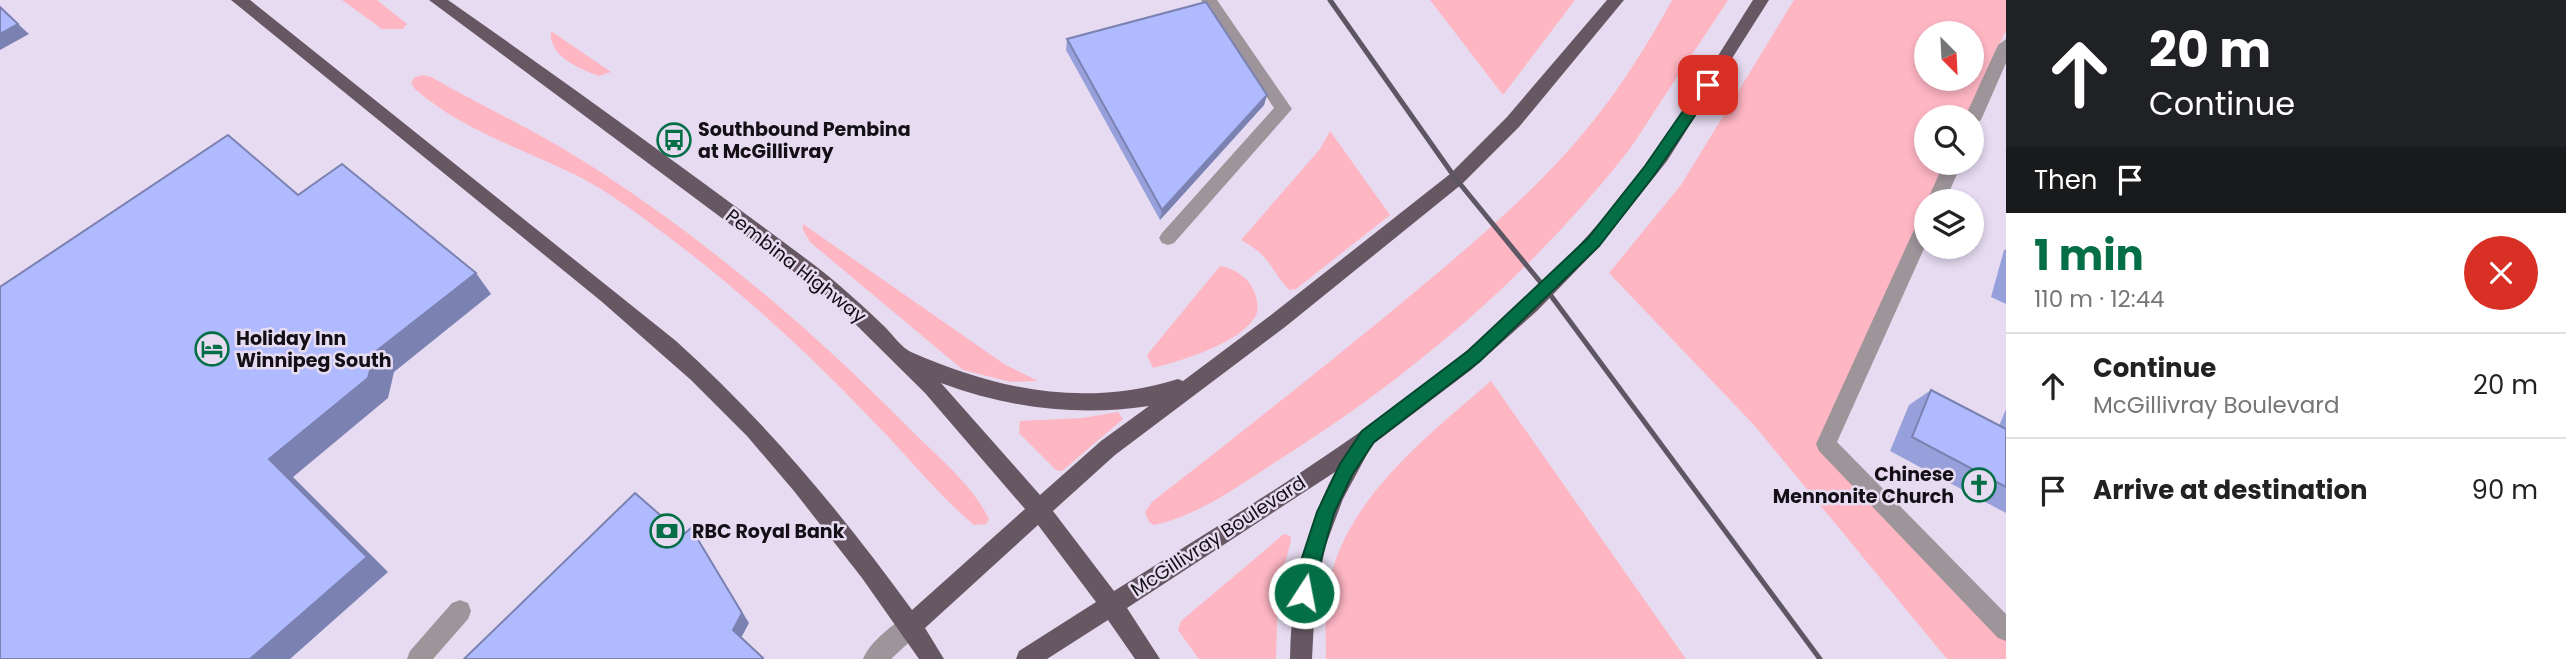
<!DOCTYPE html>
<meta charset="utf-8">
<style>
body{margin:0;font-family:Poppins,sans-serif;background:#f2f2f2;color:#222;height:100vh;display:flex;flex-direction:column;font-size:26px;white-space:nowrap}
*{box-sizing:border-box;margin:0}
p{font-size:23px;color:#767676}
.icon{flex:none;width:38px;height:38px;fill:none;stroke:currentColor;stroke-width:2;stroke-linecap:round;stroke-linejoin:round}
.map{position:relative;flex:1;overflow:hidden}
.sheet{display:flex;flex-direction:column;background:#fff;width:560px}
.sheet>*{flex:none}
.banner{background:#202124;color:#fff;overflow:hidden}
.needle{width:46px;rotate:156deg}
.controls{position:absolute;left:1914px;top:21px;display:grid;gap:14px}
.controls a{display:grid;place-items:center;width:70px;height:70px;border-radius:50%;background:#fff;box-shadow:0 4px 10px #0003;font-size:35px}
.pin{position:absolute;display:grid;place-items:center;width:60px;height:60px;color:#fff;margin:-30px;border-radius:14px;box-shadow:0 4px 10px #0006}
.me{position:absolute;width:77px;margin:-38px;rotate:11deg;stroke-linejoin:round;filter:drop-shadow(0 0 5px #0008)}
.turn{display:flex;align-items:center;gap:24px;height:147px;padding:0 28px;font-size:32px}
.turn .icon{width:91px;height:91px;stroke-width:2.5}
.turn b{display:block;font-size:49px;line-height:60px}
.then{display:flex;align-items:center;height:66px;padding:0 28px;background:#0003;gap:14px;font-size:26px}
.round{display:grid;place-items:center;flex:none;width:74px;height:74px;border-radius:37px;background:#f2f2f2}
.summary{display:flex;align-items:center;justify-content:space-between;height:119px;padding:0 28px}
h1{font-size:42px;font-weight:700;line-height:52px;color:#046f46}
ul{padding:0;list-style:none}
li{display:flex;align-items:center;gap:21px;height:105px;padding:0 28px;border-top:2px solid #e0e0e0}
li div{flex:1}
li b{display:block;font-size:26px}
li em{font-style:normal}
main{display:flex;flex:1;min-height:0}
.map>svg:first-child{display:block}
.green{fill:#feb6c3;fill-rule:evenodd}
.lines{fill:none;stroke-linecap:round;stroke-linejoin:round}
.service{fill:#9e959b;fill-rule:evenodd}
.tertiary{fill:#9e959b;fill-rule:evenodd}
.primary{fill:#675762;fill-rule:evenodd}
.rail{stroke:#5d5763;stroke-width:5}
.wall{fill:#97a0da}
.shaded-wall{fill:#7b82b2}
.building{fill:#b0bafe;stroke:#7b82b2;stroke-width:2}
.route{fill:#046f46;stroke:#03482e;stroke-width:2}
.labels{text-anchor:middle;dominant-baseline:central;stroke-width:5;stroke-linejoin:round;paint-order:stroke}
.poi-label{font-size:19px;font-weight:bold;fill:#130f16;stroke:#e6dbf1;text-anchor:start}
.street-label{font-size:19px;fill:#130f16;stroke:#e6dbf1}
</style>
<main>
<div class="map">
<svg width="2006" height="659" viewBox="0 0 2006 659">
<rect width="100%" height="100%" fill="#e6dbf1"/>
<!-- green -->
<path class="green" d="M 342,0 L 377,0 L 407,24 L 403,29 L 382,29 Z
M 1430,0 L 1575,0 L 1503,95 Z
M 1672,0 L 1728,0 C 1705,35 1681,71 1658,106 C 1646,124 1635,143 1622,159 C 1527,277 1413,375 1285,456 C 1245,481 1202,515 1154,525 L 1149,522 L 1145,512 L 1152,502 C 1229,442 1305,382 1381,320 C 1453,260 1536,194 1594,120 C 1624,82 1649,42 1672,0 Z
M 1794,0 L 2006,0 L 2006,30 L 1968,117 L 1927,117 L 1927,163 L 1948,163 L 1932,201 L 1927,201 L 1927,212 L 1826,444 L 2006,630 L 2006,659 L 1947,659 L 1754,425 L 1609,273 L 1681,185 ZM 1927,33 L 1972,33 L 1972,79 L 1927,79 Z
M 551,31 L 611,72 L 599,76 C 579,69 548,56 551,31 Z
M 423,75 L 431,77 C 480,105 532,129 580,159 C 699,234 806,324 905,424 C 933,453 971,482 989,519 L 986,524 L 974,525 C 936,493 906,454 871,419 C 807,352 740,290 666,235 C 634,211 600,185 563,169 C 510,144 460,128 415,89 L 411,83 L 415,77 Z
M 1330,131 L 1390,215 L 1296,289 L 1289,290 C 1269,268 1271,256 1241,240 L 1320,149 Z
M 803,224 L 1004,364 L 1038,381 L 1011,382 L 963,370 L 810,242 L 803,230 Z
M 1220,266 C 1235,269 1248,277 1254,291 C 1257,299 1260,309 1255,317 C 1240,343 1181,361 1153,368 L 1147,355 Z
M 1491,381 L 1686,659 L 1326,659 C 1326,636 1324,611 1328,589 C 1343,501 1427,436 1491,381 Z
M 1118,412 L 1123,419 L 1062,471 L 1056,470 L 1019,433 L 1020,421 L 1082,418 Z
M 1284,534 L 1290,536 L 1291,540 L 1278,590 L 1276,659 L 1199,659 L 1178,630 L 1181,621 Z"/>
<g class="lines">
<!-- service -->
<path class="service" d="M 1201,0 L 1217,0 L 1292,109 L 1174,243 L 1168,245 L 1162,243 L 1159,238 L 1162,233 L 1274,108 Z
M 2006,39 L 2006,63 L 1981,120 L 1972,126 L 1972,117 L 1965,117 L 1998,45 Z
M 1944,163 L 1962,163 L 1945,201 L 1927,201 Z
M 1927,214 L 1927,242 L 1837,442 L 2006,614 L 2006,641 L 1998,638 L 1819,451 L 1816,444 L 1918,221 L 1921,216 Z
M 460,600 L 468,603 L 471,611 L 468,619 L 433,659 L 407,659 L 410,651 L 452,603 Z"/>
<!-- tertiary -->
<path class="tertiary" d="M 910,615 L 918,618 L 921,626 L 918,634 L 891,659 L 863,659 C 869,643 894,622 910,615 Z"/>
<!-- primary -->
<path class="primary" d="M 231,0 L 250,0 L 676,341 C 765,421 841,512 912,610 L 1025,509 L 925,393 L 829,298 L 429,0 L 448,0 C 571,86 693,174 813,264 C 838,283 862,305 885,327 C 892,334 902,348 911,352 C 998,390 1084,408 1178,379 L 1183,381 L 1271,315 L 1450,174 L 1507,117 L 1607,0 L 1624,0 L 1519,127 L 1462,184 L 1285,327 L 1115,455 L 1053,511 L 1114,591 C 1290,481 1476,370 1611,209 C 1665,145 1708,71 1753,0 L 1769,0 L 1667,161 L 1598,248 L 1537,311 L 1471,370 L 1372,445 L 1343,499 L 1325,547 L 1315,602 L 1312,659 L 1290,659 C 1291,593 1304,531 1335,472 L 1127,608 L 1160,659 L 1135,659 L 1108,620 L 1047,659 L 1016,659 L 1019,651 L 1096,602 L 1038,525 L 925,628 L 944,659 L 919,659 L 862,578 L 794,491 L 747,436 L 691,380 L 601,301 ZM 941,383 C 1009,408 1077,417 1149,406 L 1101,441 L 1040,495 Z"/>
<!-- rail -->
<path class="rail" d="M 1330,0 L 1456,179 L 1546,289 L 1820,659"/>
</g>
<!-- wall -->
<path class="wall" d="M 1067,39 L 1267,95 L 1264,105 L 1160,220 L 1066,50 Z
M 2006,249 L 2006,304 L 1991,297 L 2004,250 Z
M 1931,390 L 1999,426 L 2006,409 L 2006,513 L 1890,451 L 1909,405 Z"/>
<!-- shaded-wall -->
<path class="shaded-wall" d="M 18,24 L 29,34 L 0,50 L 0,34 Z
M 1267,95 L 1264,105 L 1160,220 L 1162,210 Z
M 476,273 L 491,294 L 394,372 L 388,398 L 293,477 L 388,572 L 290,659 L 250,659 L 269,459 L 375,352 Z
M 691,528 L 749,623 L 740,640 L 733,630 Z"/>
<!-- building -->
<path class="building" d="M 1206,2 L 1267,95 L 1162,210 L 1067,39 Z
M 0,7 L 18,24 L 0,34 Z
M 228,135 L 298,195 L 342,164 L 476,273 L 375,352 L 368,378 L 269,459 L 367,557 L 250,659 L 0,659 L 0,287 Z
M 1931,390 L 2006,429 L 2006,487 L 1912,437 Z
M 635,493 L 683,535 L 691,528 L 742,613 L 733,630 L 763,658 L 762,659 L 464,659 Z"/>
<!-- route -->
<path class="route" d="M 1708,80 L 1715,85 L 1713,89 L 1655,174 L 1599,246 L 1480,361 L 1374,442 L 1352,475 L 1334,513 L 1310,600 L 1304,602 L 1297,600 L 1295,593 L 1299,567 L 1317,512 L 1340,464 L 1362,431 L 1468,351 L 1588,238 L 1645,166 L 1703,82 Z"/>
<!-- icons -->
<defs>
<symbol id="bus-ring" viewBox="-11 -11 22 22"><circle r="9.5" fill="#e6dbf1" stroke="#046f46" stroke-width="1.5"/><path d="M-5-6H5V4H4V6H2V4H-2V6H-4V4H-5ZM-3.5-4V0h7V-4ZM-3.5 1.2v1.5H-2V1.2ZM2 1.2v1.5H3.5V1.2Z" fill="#046f46"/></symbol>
<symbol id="hotel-ring" viewBox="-11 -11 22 22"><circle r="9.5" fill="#e6dbf1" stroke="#046f46" stroke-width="1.5"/><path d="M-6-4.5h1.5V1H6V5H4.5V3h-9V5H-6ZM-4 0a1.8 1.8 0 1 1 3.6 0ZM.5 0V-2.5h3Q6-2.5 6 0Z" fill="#046f46"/></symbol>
<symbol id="church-ring" viewBox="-11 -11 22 22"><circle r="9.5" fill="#e6dbf1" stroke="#046f46" stroke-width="1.5"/><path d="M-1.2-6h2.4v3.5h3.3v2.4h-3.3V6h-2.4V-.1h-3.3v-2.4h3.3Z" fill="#046f46"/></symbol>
<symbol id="bank-ring" viewBox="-11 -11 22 22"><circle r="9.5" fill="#e6dbf1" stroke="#046f46" stroke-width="1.5"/><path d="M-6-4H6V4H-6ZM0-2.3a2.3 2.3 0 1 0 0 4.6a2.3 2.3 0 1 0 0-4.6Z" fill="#046f46"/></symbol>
</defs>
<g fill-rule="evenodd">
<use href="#bus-ring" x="655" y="121" width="38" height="38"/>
<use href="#hotel-ring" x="193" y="330" width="38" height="38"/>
<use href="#church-ring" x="1960" y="466" width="38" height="38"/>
<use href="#bank-ring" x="648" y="512" width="38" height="38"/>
</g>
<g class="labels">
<!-- poi labels -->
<g class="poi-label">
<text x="698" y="129">Southbound Pembina<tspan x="698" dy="22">at McGillivray</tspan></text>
<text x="236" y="338">Holiday Inn<tspan x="236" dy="22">Winnipeg South</tspan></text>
<text x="1954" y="474" text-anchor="end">Chinese<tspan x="1954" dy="22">Mennonite Church</tspan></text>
<text x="692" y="531">RBC Royal Bank</text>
</g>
<!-- street labels -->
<g class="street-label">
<text transform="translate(796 266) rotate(38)">Pembina Highway</text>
<text transform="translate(1218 536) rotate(-33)">McGillivray Boulevard</text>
</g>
</g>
</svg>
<div class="controls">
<a><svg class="needle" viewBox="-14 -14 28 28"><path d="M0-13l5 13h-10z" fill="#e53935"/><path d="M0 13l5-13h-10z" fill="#767676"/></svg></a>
<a><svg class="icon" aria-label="search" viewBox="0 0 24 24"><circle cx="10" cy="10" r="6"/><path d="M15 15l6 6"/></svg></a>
<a><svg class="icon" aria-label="layers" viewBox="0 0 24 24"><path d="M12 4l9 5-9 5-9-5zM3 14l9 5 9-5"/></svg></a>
</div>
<div class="pin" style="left:1708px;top:85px;background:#d93025"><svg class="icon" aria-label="arrive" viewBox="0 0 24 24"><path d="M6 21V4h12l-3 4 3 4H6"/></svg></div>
<svg class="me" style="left:1304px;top:593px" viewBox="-20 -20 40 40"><circle r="17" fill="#046f46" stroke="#fff" stroke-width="3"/><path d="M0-11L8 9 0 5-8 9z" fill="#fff"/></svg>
</div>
<section class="sheet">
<div class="banner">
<div class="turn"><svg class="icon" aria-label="ahead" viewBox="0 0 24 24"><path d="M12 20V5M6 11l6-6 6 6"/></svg><div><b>20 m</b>Continue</div></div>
<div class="then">Then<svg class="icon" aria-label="arrive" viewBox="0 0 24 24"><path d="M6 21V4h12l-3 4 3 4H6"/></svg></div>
</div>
<div class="summary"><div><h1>1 min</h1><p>110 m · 12:44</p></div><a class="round" style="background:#d93025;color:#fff"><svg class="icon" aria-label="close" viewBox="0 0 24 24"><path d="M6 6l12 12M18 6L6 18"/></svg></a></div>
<ul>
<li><svg class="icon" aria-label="ahead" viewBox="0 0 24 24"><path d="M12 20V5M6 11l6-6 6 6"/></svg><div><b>Continue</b><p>McGillivray Boulevard</p></div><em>20 m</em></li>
<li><svg class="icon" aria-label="arrive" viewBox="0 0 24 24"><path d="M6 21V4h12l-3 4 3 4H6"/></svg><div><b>Arrive at destination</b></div><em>90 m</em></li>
</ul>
</section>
</main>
